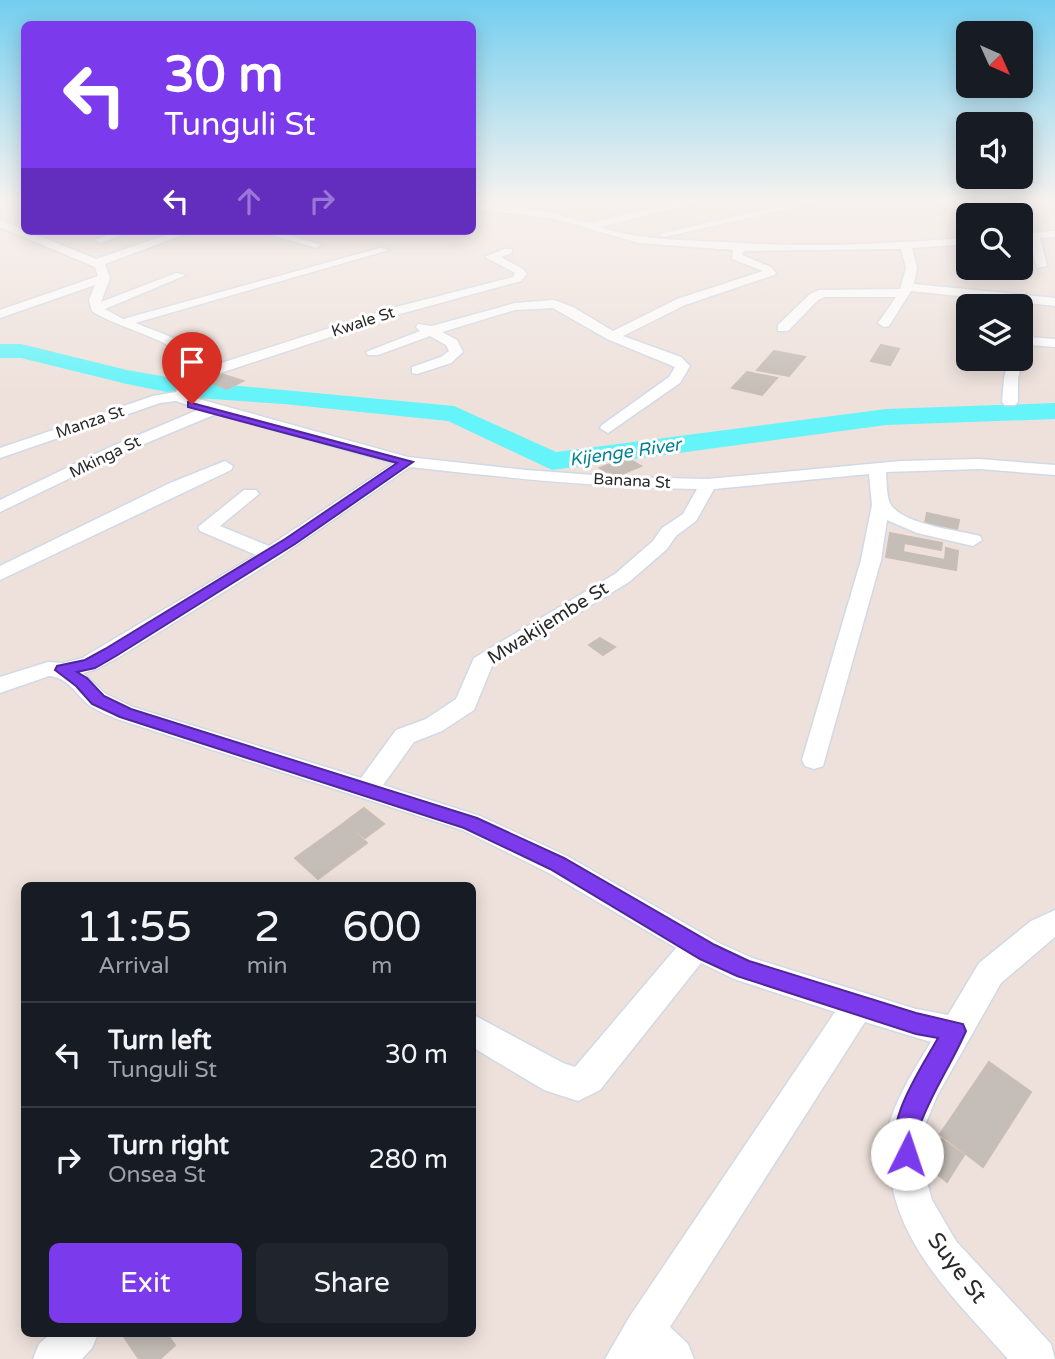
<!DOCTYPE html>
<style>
body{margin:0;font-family:"Varela Round",sans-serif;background:#20242c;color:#f1f3f6;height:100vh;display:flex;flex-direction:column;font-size:26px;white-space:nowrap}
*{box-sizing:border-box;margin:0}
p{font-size:23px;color:#9ea1a6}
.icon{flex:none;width:38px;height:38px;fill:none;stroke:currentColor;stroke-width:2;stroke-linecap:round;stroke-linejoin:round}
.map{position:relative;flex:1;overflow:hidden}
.details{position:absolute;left:21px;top:882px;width:455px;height:455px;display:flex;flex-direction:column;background:#171b24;border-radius:10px;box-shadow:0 4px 18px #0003}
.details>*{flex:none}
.hud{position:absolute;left:21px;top:21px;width:455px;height:214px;border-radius:10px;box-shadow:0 4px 18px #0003;background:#7c3aed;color:#fff;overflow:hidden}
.needle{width:46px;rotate:135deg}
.tools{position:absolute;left:956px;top:21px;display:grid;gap:14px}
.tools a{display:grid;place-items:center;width:77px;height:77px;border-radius:10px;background:#171b24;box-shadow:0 4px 18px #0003;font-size:35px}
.pin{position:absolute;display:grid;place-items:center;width:60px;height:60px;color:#fff;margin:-72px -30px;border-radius:50% 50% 50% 0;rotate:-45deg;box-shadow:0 0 7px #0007}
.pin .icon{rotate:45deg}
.me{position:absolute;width:77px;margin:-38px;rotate:4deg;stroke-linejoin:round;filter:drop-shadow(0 0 5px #0008)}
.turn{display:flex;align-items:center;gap:24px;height:147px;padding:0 28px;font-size:32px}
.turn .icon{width:91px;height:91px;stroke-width:2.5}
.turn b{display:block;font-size:49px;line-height:60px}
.lanes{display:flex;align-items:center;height:66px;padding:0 28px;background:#0003;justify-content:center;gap:35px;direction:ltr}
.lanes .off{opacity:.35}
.eta{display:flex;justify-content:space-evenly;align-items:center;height:119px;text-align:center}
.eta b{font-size:42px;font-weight:600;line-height:49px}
.action{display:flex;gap:14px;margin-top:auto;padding:14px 28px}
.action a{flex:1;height:80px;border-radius:10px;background:#7c3aed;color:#fff;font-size:28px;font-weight:600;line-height:80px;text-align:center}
.action a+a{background:#20242c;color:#f1f3f6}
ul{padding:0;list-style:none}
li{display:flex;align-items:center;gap:21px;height:105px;padding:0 28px;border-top:2px solid #363941}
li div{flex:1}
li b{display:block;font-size:26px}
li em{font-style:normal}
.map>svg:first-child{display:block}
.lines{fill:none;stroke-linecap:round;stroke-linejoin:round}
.river{fill:#65f4f9;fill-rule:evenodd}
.building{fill:#c5bdb7;stroke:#c9bdb4;stroke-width:2}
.street-casing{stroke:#d0d9e5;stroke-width:3}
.street{fill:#fff;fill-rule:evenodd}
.route{fill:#7c3aed;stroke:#51269a;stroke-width:2}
.labels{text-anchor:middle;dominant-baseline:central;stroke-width:6;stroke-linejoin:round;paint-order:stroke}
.far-street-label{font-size:16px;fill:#2a2a2a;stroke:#fff}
.far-water-label{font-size:18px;font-style:italic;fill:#048190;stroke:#fff}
.street-label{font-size:19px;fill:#2a2a2a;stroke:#fff}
.near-street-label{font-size:23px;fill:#2a2a2a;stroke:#fff}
</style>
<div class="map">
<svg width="1055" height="1359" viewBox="0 0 1055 1359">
<rect width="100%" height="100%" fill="#eee1db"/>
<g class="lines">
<!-- river -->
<path class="river" d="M 0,344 L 21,344 L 127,370 L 197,382 L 454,406 L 556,452 L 886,409 L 1055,403 L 1055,419 L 886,425 L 552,470 L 448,421 L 284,404 L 197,398 L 127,384 L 21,358 L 0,358 Z"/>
</g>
<!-- building -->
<path class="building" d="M 881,345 L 899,349 L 890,365 L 871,361 Z
M 774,351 L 805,357 L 789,376 L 757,370 Z
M 747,372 L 777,378 L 762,395 L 732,388 Z
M 221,374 L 243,381 L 227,389 L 202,379 Z
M 626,457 L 641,466 L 615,477 L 600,468 Z
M 927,513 L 959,520 L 957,530 L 925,523 Z
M 890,533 L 942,543 L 941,550 L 904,543 L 903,552 L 945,560 L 946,548 L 958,551 L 956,570 L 886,557 Z
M 600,638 L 615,647 L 603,655 L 589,645 Z
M 364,808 L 384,824 L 365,838 L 345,822 Z
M 344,823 L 367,843 L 318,879 L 295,858 Z
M 989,1062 L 1031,1092 L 983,1167 L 940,1134 Z
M 942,1139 L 964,1155 L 947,1182 L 925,1164 Z
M 122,1334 L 167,1334 L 175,1345 L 160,1359 L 139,1359 Z"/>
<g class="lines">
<defs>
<path id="street" d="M 681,202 L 701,202 L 599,227 C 645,242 694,240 742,243 C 817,248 893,243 968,238 L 968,244 L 912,248 L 917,268 L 914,284 L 1055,298 L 1055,306 L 911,291 L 889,326 L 884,327 L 878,323 L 896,297 L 825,297 L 818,300 L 788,331 L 778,331 L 778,325 L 810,294 L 819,290 L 900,289 L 906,268 L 901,249 L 744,251 L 742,255 L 771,267 L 776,273 L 774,275 L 685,305 L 623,336 L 681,357 L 690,366 L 680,383 L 608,433 L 600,428 L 602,425 L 669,377 L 675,367 L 607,339 L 553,308 L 515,310 L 442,332 L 457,340 L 463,352 L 451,363 L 417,374 L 412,373 L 412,367 L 441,357 L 449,351 L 446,345 L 430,336 L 378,355 L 368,355 L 366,352 L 420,331 L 416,327 L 418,324 L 432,326 L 515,303 L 554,300 L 573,307 L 613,331 L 677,299 L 763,271 L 732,259 L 733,250 L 639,243 L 551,218 L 472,209 L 472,203 L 542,210 L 588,223 Z
M 799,202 L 819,202 L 664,237 L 659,234 Z
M 0,220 L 96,259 L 178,231 L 193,231 L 105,264 L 110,278 L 101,302 L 176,273 L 186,275 L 105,309 L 123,319 L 380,248 L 389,250 L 135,323 C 160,333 188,340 206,362 L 206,368 L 392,308 L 513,277 L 515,273 L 485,257 L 504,249 L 512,249 L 512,253 L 501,257 L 523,269 L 527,274 L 521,281 L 400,314 L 199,380 L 188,396 L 408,457 L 526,470 L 620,477 L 708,479 L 901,461 L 979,459 L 1055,465 L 1055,475 L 979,469 L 886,472 C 887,482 886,498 891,505 C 905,525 957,530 980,536 L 982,540 L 973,546 L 917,533 L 887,520 L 881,560 L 823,766 L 814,769 L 805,766 L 802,760 L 861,560 L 872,505 L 869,474 L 714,489 L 696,521 L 676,536 L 667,549 L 629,582 L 492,666 L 474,710 L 442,731 L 414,742 L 383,785 L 480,816 L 567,856 L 719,943 L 752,958 L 916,1009 L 948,1015 L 979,963 L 1031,921 L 1055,910 L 1055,937 L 1001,983 L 937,1096 L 923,1130 L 926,1178 L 932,1200 L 956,1241 L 1051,1344 L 1055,1359 L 1008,1359 C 957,1301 893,1243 889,1161 C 888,1151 886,1138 888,1128 C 896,1098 915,1068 931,1042 L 865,1022 L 670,1327 L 688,1344 L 694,1359 L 605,1359 L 630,1316 L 835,1012 L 734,979 L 701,963 L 600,1090 L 578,1101 L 544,1090 L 472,1047 L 472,1014 L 563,1063 L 575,1067 L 676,948 L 547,872 L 462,830 L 117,719 C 108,715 98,711 90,706 C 76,695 70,678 49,676 L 0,693 L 0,677 L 48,662 L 63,663 L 82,658 L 256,555 L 200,531 L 198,527 L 244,490 L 256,490 L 259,494 L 220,526 L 269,546 L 394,463 L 216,414 L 120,454 L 0,512 L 0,500 L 108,448 L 200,409 L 176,401 L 160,403 L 0,458 L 0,448 L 153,396 L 176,392 L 193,367 C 182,341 116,328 92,311 L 89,300 L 95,285 L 0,318 L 0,310 L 98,276 L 95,267 L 0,227 ZM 410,467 C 506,478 600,487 697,489 L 683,514 L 662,528 L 653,541 L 615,574 L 474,658 L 456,699 L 426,719 L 396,730 L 361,778 L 133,707 L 106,694 L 83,673 L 97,669 L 119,657 L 278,558 Z
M 117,231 L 133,231 L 100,243 L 95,240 Z
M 258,231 L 275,231 L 321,245 L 316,248 Z
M 1055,231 L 1055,237 L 1040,238 L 1047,266 L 1037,268 L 1029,239 L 1020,240 L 1020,234 Z
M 1028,337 L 1055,339 L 1055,347 L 1030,345 L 1020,349 L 1020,340 Z
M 1020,356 L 1023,359 L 1018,378 L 1018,402 L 1015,405 L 1005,405 L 1002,402 L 1004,378 L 1009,359 L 1020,359 Z
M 225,461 L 233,466 L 231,470 L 0,580 L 0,566 L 170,483 Z
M 50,1334 L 98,1334 L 92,1348 L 82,1359 L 33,1359 L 39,1344 Z"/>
</defs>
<!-- street casing -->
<use href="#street" class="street-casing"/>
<!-- street -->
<use href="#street" class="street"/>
</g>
<!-- sky -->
<linearGradient id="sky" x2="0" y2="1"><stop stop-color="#73ceef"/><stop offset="0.51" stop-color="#f7f2ef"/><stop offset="1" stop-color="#f7f2ef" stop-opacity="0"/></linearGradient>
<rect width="1055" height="393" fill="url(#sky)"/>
<!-- route -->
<path class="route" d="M 188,402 L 413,462 L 295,544 L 116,656 L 95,668 L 77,672 L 87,678 L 104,696 L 131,709 L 477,818 L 564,858 L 715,945 L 749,961 L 916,1013 L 963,1024 L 966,1031 C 952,1063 932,1092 920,1125 C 915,1137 921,1150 916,1163 L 907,1166 L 898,1163 C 882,1124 919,1072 938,1038 L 916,1034 L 737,976 L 700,959 L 550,869 L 464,828 L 120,717 L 92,704 L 76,686 L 55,670 L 57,666 L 85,660 L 105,649 L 285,539 L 397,463 L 188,407 Z"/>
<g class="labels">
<!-- far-street labels -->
<g class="far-street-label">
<text transform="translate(363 322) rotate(-18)">Kwale St</text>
<text transform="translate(90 422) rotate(-19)">Manza St</text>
<text transform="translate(105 457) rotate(-26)">Mkinga St</text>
<text transform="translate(632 481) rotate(3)">Banana St</text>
</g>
<!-- far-water labels -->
<g class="far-water-label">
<text transform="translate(625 452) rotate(-8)">Kijenge River</text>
</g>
<!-- street labels -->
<g class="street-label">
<text transform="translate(548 623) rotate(-32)">Mwakijembe St</text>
</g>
<!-- near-street labels -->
<g class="near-street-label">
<text transform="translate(957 1268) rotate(53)">Suye St</text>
</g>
</g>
</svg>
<div class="tools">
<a><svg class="needle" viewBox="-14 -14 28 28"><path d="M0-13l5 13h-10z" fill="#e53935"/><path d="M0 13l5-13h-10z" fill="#9ea1a6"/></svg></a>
<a><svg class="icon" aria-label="sound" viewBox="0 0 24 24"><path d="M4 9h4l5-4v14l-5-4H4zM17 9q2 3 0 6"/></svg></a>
<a><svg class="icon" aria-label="search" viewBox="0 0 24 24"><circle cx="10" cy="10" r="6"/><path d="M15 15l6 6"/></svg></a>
<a><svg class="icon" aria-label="layers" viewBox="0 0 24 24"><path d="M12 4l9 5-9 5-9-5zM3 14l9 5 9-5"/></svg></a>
</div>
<div class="pin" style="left:192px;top:404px;background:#d93025"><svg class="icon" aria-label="arrive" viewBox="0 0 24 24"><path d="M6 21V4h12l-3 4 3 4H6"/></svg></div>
<svg class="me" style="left:907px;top:1154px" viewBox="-20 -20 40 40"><circle r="19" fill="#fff"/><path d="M0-13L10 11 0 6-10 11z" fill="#7c3aed"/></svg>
<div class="hud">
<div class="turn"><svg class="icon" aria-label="left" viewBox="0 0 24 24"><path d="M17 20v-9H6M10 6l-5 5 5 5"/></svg><div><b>30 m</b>Tunguli St</div></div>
<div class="lanes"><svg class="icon" aria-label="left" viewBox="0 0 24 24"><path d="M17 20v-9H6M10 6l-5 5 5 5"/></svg><svg class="icon off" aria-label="ahead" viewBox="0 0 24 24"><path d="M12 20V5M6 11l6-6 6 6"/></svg><svg class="icon off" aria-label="right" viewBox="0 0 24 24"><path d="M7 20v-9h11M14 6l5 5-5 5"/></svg></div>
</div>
<section class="details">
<div class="eta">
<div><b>11:55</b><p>Arrival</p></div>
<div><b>2</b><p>min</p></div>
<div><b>600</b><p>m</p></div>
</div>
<ul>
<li><svg class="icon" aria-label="left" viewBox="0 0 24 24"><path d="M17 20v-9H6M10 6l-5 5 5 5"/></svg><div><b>Turn left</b><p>Tunguli St</p></div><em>30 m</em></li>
<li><svg class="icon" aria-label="right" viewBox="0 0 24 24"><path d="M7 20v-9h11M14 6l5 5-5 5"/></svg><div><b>Turn right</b><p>Onsea St</p></div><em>280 m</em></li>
</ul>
<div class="action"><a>Exit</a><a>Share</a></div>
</section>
</div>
